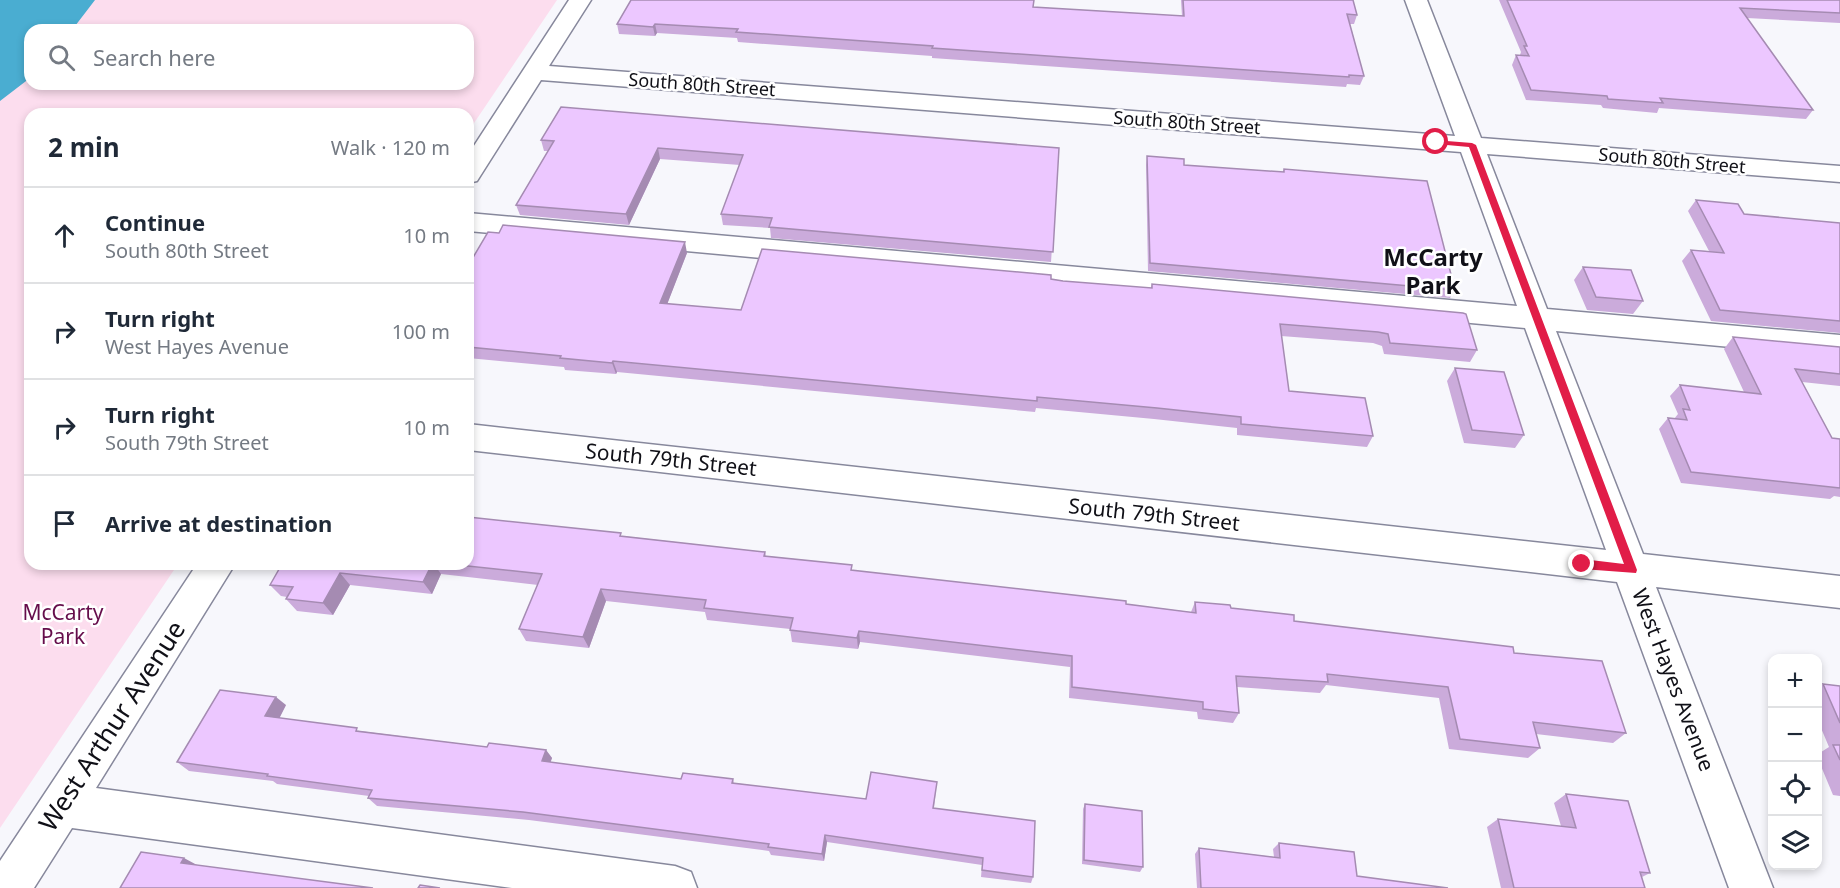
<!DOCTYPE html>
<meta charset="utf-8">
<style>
body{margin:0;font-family:"Noto Sans",sans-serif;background:#f2f2f3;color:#1f2937}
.controls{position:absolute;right:18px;bottom:18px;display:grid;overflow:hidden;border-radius:12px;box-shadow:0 3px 9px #0003}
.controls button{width:54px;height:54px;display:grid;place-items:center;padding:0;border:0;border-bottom:2px solid #e0e1e3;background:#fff;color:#1f2937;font:30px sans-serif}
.stop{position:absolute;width:18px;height:18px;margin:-14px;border:4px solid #e11d48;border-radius:50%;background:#fff}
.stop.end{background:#e11d48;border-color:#fff;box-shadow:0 2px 6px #0008}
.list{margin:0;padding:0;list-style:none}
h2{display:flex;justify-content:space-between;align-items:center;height:78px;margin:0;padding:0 24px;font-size:26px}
h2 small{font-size:20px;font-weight:400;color:#747a83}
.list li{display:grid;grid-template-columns:39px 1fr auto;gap:18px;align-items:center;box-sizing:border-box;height:96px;padding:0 24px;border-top:2px solid #e0e1e3}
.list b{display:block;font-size:22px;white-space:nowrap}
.list p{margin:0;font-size:20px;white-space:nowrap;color:#747a83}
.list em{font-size:20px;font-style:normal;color:#747a83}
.icon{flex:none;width:33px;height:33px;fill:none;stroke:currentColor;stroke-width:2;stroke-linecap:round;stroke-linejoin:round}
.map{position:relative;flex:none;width:1840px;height:888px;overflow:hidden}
.search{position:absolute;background:#fff;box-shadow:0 3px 9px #0003;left:24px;top:24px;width:450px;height:66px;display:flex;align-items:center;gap:15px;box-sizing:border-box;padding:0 21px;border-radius:18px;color:#747a83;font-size:22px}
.panel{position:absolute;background:#fff;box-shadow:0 3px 9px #0003;left:24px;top:108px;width:450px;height:462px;border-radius:18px}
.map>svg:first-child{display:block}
.green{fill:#fcddee;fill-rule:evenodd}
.water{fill:#4aadd1}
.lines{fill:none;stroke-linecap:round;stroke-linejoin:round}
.minor-casing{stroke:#87889c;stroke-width:3}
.minor{fill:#fff;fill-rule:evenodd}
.wall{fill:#cbabdb}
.shaded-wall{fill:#a58bb2}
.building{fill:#ecc7ff;stroke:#a58bb2;stroke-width:1.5}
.route{fill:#e11d48}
.labels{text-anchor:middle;stroke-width:5;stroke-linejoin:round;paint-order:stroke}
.far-street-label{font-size:18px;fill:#101017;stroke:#fff}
.street-label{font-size:21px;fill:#101017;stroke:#fff}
.park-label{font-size:21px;fill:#650d4b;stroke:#fff}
.quarter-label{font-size:24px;font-weight:bold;fill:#101017;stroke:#fff}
.near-street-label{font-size:26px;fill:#101017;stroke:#fff}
</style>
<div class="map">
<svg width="1840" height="888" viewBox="0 0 1840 888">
<rect width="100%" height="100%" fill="#f7f7fc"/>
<path class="green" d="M 0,0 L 557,0 L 468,132 L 468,114 L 30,114 L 30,564 L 178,564 L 0,828 ZM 30,30 L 468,30 L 468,84 L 30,84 Z"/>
<path class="water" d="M 0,0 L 95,0 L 72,30 L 30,30 L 30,78 L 0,101 Z"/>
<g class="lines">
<g class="minor-casing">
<path id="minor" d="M 569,0 L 591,0 L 549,66 L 1455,136 L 1405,0 L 1427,0 L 1481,138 L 1840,166 L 1840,182 L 1487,154 L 1547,309 L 1840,335 L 1840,357 L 1556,331 L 1643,554 L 1840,576 L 1840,608 L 1656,587 L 1773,888 L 1729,888 L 1617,582 L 468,450 L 468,424 L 1606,550 L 1525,328 L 468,231 L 468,213 L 1517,306 L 1461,152 L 541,80 L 477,181 L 468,183 L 468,155 Z
M 197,564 L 235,564 L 96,788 L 675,866 L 691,872 L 697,888 L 512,888 L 72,828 L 34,888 L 0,888 L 0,861 Z"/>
</g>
<use href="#minor" class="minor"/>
</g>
<path class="wall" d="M 1181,0 L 1353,0 L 1357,15 L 1354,24 L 1350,24 L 1364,76 L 1360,85 L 1347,84 L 1346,87 L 932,58 L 932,56 L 738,42 L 737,38 L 657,33 L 655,36 L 619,34 L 617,24 L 1033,7 L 1182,16 Z
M 1499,0 L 1840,0 L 1840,23 L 1747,18 L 1813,110 L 1806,119 L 1659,108 L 1657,113 L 1603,108 L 1601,105 L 1526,100 L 1512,65 L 1516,55 L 1520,55 L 1521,52 Z
M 541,140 L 1059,148 L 1051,262 L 771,238 L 770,228 L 723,225 L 721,214 L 740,165 L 660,159 L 629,225 L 520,215 L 516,205 L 548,151 L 544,151 Z
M 1147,156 L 1184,165 L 1283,172 L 1284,169 L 1455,290 L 1450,298 L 1148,271 L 1146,165 Z
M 1696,200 L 1744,214 L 1840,223 L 1840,333 L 1711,321 L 1682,261 L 1691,250 L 1709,251 L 1688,211 Z
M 687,253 L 667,304 L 741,310 L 1051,279 L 1063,281 L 1151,288 L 1152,284 L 1477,350 L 1470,362 L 1384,354 L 1382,346 L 1373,343 L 1281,336 L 1289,391 L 1373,436 L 1367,447 L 1237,435 L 1237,428 L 1154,419 L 1036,408 L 1035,412 L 617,372 L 616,374 L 565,370 L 564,367 L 468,358 L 468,266 Z
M 1583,267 L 1643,301 L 1633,314 L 1587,310 L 1574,280 Z
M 1733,337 L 1840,347 L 1840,386 L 1802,382 L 1832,438 L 1840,439 L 1840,497 L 1834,496 L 1830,499 L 1681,483 L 1659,429 L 1668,418 L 1674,419 L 1678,414 L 1670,396 L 1680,385 L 1744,392 L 1724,349 Z
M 1455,368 L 1524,435 L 1515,448 L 1464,443 L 1447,381 Z
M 622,536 L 765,552 L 766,556 L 852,565 L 852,571 L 1191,612 L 1195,602 L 1294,621 L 1514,653 L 1626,733 L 1613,743 L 1536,734 L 1540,748 L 1528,758 L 1449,749 L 1439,698 L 1326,685 L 1320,693 L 1237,687 L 1239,713 L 1233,723 L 1198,719 L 1197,712 L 1069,698 L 1070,667 L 860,642 L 858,649 L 792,642 L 790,629 L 707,620 L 705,612 L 606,601 L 589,648 L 526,641 L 519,629 L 538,585 L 441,574 L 432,594 L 350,585 L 333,615 L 297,611 L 286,599 L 287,597 L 281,596 L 270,585 L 282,564 L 468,564 Z
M 1823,684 L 1840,686 L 1840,796 L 1833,795 L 1818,759 L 1818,754 L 1829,747 L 1818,721 L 1818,688 Z
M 286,705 L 279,718 L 360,731 L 487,747 L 546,750 L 552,758 L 550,762 L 681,779 L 733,779 L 734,783 L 866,799 L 936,790 L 934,808 L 1033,877 L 1031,883 L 981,877 L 982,865 L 827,842 L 824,861 L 771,855 L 769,851 L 529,820 L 377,806 L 368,798 L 369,796 L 277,784 L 273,781 L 189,771 L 177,762 Z
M 1566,794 L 1650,873 L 1642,877 L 1645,888 L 1501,888 L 1487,827 L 1498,819 L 1561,826 L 1554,803 Z
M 1085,804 L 1143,867 L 1140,872 L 1082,864 L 1083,809 Z
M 1279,843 L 1357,876 L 1448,888 L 1197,888 L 1195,854 L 1199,848 L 1274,857 L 1273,849 Z"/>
<path class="shaded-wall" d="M 655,24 L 657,33 L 655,36 L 653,27 Z
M 658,148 L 660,159 L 629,225 L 626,214 Z
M 685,242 L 687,253 L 663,315 L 660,303 Z
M 613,361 L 617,372 L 616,374 L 612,363 Z
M 432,564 L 434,564 L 441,574 L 432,594 L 423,582 Z
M 340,573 L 350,585 L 333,615 L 323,603 Z
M 601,589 L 606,601 L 589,648 L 583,637 Z
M 859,631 L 860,642 L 858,649 L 857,638 Z
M 276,697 L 286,705 L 276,725 L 265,716 Z
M 546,750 L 552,758 L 548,770 L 542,761 Z
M 825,835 L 827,842 L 824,861 L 822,854 Z
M 184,858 L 197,865 L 181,863 Z"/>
<path class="building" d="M 631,0 L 1034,0 L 1033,7 L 1184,16 L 1183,0 L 1353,0 L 1357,15 L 1347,14 L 1364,76 L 1349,75 L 1349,77 L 932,48 L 933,46 L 736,32 L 738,29 L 655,24 L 653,27 L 617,24 Z
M 1507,0 L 1840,0 L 1840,13 L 1740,8 L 1813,110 L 1660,98 L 1663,103 L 1608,99 L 1607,96 L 1531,90 L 1516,55 L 1529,56 L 1524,46 L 1527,46 Z
M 561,107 L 1059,148 L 1053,252 L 769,227 L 772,218 L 721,214 L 743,155 L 658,148 L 626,214 L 516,205 L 554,141 L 541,140 Z
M 1147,156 L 1184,159 L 1184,165 L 1284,172 L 1284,169 L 1427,181 L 1455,290 L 1150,263 Z
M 1696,200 L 1738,204 L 1744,214 L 1840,223 L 1840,321 L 1720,310 L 1691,250 L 1724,253 Z
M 503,225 L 685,242 L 660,303 L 741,310 L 762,249 L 1051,275 L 1051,279 L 1063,281 L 1152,288 L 1152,284 L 1463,313 L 1466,314 L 1477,350 L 1390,343 L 1388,334 L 1378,332 L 1280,324 L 1289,391 L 1365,398 L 1373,436 L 1241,424 L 1241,417 L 1157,408 L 1037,397 L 1037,401 L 613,361 L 612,363 L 560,358 L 561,356 L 468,347 L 468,266 L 488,232 L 499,233 Z
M 1583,267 L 1631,270 L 1643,301 L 1596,297 Z
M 1733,337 L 1840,347 L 1840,374 L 1795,369 L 1832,438 L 1840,439 L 1840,488 L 1691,472 L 1668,418 L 1687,420 L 1683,409 L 1690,410 L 1680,385 L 1761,394 Z
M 1455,368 L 1504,372 L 1524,435 L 1472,430 Z
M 468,517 L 621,533 L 620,536 L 765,552 L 764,556 L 852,565 L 851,570 L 1126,601 L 1126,604 L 1196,613 L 1195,602 L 1230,605 L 1231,608 L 1294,615 L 1294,621 L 1513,647 L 1514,653 L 1602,661 L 1626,733 L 1533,722 L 1540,748 L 1460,739 L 1448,687 L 1327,674 L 1328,682 L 1236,676 L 1239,713 L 1203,709 L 1203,702 L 1072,687 L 1072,656 L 859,631 L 857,638 L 790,630 L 793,618 L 704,608 L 706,600 L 601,589 L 583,637 L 519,629 L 542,574 L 449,564 L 468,564 Z
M 282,564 L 432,564 L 423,582 L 340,573 L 323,603 L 286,599 L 293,587 L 270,585 Z
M 1823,684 L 1840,686 L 1840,723 Z
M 220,690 L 276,697 L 265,716 L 357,728 L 356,731 L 487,747 L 489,743 L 546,750 L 542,761 L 681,779 L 683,773 L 733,779 L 732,783 L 866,799 L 871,772 L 937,782 L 933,808 L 1035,821 L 1033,877 L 982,870 L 983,858 L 825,835 L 822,854 L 768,847 L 769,844 L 523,812 L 368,798 L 372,790 L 267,776 L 268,774 L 177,762 Z
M 1833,745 L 1840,745 L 1840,760 Z
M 1566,794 L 1628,801 L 1650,873 L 1640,872 L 1645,888 L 1514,888 L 1498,819 L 1576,828 Z
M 1085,804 L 1142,811 L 1143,867 L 1084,860 Z
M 1279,843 L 1354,852 L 1357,876 L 1448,888 L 1201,888 L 1199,848 L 1280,858 Z
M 141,852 L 184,858 L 181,863 L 373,888 L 120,888 Z
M 420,885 L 440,888 L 418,888 Z"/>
<path class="route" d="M 1434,140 L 1472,143 L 1476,145 L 1637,570 L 1636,573 L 1582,569 L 1577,564 L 1582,559 L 1624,564 L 1469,147 L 1436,144 Z"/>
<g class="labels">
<g class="far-street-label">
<text transform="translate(702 85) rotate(4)" y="6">South 80th Street</text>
<text transform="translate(1187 123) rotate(4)" y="6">South 80th Street</text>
<text transform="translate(1672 161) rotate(5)" y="6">South 80th Street</text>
</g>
<g class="street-label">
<text transform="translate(671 460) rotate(6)" y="7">South 79th Street</text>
<text transform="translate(1154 515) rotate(6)" y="7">South 79th Street</text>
<text transform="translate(1673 680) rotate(69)" y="7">West Hayes Avenue</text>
</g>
<g class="park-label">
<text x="63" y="620">McCarty<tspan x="63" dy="24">Park</tspan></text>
</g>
<g class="quarter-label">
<text x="1433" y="266">McCarty<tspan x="1433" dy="28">Park</tspan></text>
</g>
<g class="near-street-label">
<text transform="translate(112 726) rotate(-57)" y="9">West Arthur Avenue</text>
</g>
</g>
</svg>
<div class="controls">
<button>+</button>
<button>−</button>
<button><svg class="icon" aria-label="locate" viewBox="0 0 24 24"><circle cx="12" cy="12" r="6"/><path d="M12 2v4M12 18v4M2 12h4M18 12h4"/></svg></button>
<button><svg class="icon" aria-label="layers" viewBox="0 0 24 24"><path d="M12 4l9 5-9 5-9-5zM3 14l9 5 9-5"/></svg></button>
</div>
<div class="stop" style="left:1436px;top:142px"></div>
<div class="stop end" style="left:1582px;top:564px"></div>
<div class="search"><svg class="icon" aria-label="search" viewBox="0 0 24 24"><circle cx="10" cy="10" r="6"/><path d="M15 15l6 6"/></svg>Search here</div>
<section class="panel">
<h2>2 min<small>Walk · 120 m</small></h2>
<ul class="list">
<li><svg class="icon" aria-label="ahead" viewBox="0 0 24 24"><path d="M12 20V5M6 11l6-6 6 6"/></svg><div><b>Continue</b><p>South 80th Street</p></div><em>10 m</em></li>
<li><svg class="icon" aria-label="right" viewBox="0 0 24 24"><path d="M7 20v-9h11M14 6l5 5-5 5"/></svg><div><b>Turn right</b><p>West Hayes Avenue</p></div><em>100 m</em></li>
<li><svg class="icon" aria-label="right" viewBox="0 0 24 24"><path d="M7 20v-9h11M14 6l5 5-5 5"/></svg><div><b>Turn right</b><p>South 79th Street</p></div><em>10 m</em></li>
<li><svg class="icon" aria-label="arrive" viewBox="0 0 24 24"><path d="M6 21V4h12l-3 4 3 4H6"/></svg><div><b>Arrive at destination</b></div></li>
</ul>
</section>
</div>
